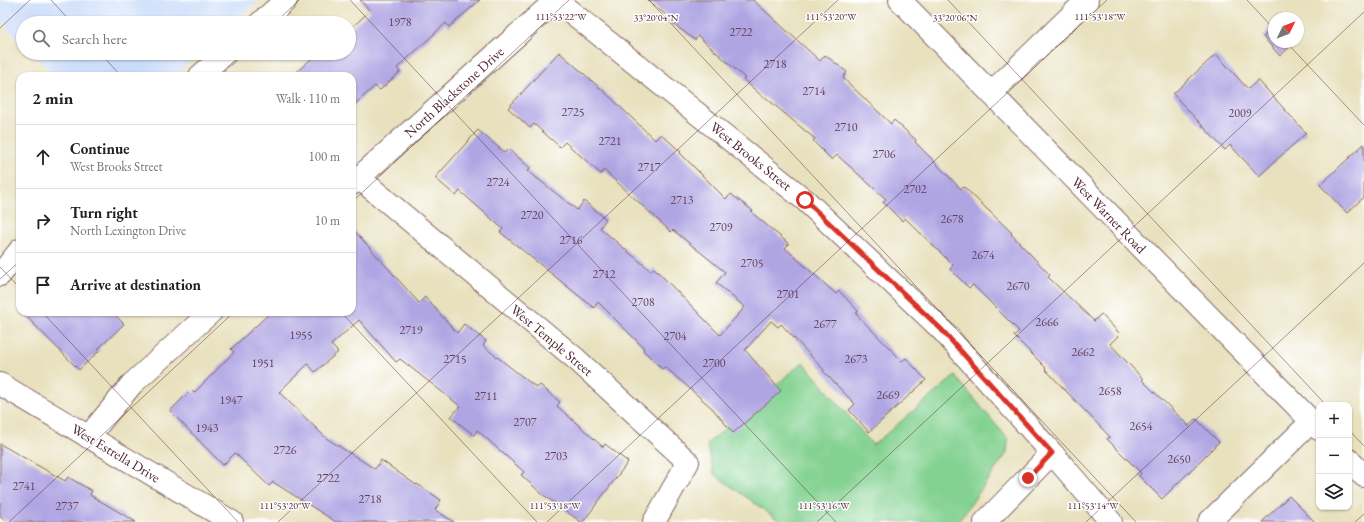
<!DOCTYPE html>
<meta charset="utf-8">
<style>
body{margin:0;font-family:"EB Garamond",serif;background:#f2f2f2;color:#222}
.controls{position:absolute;right:12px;bottom:12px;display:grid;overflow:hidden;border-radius:8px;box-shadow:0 1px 3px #0004}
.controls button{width:36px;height:36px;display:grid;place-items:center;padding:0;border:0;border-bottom:1px solid #e0e0e0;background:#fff;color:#222;font:20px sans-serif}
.compass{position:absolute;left:1268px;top:12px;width:36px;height:36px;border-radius:50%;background:#fff;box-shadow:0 1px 3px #0004;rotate:47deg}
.stop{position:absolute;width:12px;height:12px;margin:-9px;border:3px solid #d93025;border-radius:50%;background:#fff}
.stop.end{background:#d93025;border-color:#fff;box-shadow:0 1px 4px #0008}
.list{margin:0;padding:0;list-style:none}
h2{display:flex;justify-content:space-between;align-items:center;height:52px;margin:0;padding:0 16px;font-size:17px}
h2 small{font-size:13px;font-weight:400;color:#767676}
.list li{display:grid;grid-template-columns:26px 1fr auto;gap:12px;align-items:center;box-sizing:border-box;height:64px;padding:0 16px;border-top:1px solid #e0e0e0}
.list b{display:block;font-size:15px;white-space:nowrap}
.list p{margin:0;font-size:13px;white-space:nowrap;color:#767676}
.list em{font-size:13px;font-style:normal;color:#767676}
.icon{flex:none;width:22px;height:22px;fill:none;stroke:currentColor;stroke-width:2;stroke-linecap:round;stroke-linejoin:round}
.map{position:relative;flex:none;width:1364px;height:522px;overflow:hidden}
.search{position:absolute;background:#fff;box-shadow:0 1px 3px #0004;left:16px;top:16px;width:340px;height:44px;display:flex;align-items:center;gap:10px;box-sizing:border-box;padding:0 14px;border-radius:22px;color:#767676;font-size:15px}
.panel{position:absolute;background:#fff;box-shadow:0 1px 3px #0004;left:16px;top:72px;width:340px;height:244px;border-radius:12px}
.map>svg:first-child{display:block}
.built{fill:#c9dcf9}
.green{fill:#83d291;stroke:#66785e}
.building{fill:#afa5e3}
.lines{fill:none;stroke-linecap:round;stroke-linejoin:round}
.street-casing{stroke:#81635e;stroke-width:24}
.secondary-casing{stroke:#81635e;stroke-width:24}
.street{stroke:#fff;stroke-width:22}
.secondary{stroke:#fff;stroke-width:22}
.route{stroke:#d93025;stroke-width:5}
.ticks{fill:none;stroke:#4a1f2b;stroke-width:1;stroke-opacity:0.45}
.labels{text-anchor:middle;stroke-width:3;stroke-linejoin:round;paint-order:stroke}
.number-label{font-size:12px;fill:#634059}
.street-label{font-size:14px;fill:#4a1f2b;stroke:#fff}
.ticks-label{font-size:10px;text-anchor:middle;fill:#4a1f2b;stroke:#fff;stroke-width:3;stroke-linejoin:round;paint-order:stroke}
</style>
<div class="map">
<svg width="1364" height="522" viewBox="0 0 1364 522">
<rect width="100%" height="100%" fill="#fff"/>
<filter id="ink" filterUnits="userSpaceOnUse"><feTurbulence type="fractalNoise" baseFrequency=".025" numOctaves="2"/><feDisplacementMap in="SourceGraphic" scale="8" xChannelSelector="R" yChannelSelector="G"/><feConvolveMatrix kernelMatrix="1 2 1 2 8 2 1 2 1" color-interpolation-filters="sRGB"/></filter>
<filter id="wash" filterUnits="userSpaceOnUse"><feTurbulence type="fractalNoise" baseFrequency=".012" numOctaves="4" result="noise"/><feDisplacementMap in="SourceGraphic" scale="16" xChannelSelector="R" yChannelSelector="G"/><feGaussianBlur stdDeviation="0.9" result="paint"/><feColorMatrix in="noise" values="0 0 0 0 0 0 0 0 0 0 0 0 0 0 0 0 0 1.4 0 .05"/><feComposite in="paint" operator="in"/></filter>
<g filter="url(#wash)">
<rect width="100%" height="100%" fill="#e8e1be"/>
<path class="built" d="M 0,0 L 259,0 L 233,23 L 23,23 L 23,44 L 0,20 Z
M 32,53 L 199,53 L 174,76 L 55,76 Z"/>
<path class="green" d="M 803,362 L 873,445 L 955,376 L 1008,439 L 1007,453 L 958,522 L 781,522 L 714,474 L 707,444 Z"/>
<g id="blocks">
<path class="building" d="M 360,0 L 480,0 L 449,27 L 446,23 L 397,68 L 400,72 L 380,90 L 375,86 L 352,107 L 352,76 L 292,76 L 318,53 L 349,53 L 349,30 L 370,11 Z
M 648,0 L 753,0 L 820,61 L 825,55 L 847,72 L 843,78 L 891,124 L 894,120 L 916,140 L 915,142 L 961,189 L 964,187 L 1012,233 L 1011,234 L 1050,275 L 1048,277 L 1094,321 L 1101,314 L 1120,334 L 1110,344 L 1143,379 L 1142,380 L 1189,426 L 1196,419 L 1219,442 L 1162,499 L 1139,476 L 1141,473 L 1107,439 L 1110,437 L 1045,369 L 1046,368 L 1014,336 L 1019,331 L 973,285 L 969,288 L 950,269 L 953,265 L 905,218 L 902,221 L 883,202 L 886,199 L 837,155 L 832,160 L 813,141 L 815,139 L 765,97 L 764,98 L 743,79 L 745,78 L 698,36 L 695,40 L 672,23 L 673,21 Z
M 1274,26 L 1274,42 L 1295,42 L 1280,56 L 1263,37 Z
M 559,52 L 608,95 L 655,140 L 661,134 L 681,152 L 680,153 L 726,199 L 731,194 L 753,211 L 751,212 L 789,244 L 785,248 L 836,294 L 839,291 L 858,311 L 856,314 L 902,361 L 906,358 L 926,380 L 869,432 L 849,410 L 855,404 L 823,371 L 824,370 L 781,324 L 778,327 L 771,321 L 745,350 L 781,391 L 733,433 L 712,408 L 665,367 L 662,369 L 643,350 L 644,348 L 598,302 L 594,308 L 500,232 L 503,229 L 460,191 L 456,196 L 435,178 L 478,130 L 505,153 L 509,149 L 530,168 L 528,171 L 577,210 L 584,201 L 606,219 L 600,228 L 651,271 L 654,268 L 720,335 L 745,307 L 716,283 L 725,272 L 673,230 L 671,232 L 604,170 L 601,174 L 565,142 L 560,147 L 534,124 L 530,128 L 508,108 Z
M 1216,54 L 1248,89 L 1258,80 L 1306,133 L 1259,176 L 1230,145 L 1225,150 L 1173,94 Z
M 1364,144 L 1364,197 L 1347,213 L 1320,185 Z
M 352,228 L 419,303 L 425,297 L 457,333 L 464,324 L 486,341 L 483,346 L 537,388 L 540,385 L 560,402 L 557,406 L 603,447 L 605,444 L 628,462 L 583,522 L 581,522 L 542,494 L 521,475 L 524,472 L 477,430 L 474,435 L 451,417 L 460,406 L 400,359 L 396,362 L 359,320 L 331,345 L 338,352 L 315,372 L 308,364 L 279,392 L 326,438 L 375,469 L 381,460 L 416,485 L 417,484 L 441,500 L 435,510 L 454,522 L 336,522 L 273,482 L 269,486 L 235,453 L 223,465 L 170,411 L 191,390 L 194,393 L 234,352 L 231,349 L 271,312 L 352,312 Z
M 22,312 L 112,312 L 124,324 L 98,349 L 100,350 L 79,370 Z
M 0,444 L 65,481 L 68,477 L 92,491 L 90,495 L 136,522 L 9,522 L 0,517 Z
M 1289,496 L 1315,522 L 1262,522 Z"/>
</g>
</g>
<g filter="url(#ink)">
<use href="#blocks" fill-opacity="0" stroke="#81635e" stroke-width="1"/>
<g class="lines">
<g class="street-casing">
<path id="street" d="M 260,23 L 286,0
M 200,76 L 226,53
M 991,93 L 1087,0
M 359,178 L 576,359 L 688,462 L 654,522
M 352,184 L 556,0 L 805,200 L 941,329 L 1052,453 L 1111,522
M 0,275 L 20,250
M 0,384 L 232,522
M 88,437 L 132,384 L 211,312
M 985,522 L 1052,453
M 1209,522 L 1312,421"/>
</g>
<g class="secondary-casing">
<path id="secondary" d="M 900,0 L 1319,429
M 1349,460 L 1364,476"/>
</g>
<use href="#street" class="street"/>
<use href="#secondary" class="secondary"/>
</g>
</g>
<g class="lines" filter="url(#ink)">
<path class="route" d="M 805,200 L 941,329 L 1052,453 L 1028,478"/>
</g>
<path class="ticks" d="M 51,0 L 72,23M 350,0 L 836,522M 649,0 L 1136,522M 948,0 L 1326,405M 1247,0 L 1274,29M 275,23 L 299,0M 0,28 L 30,0M 1286,42 L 1364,125M 100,53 L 121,76M 218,76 L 243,53M 352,202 L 569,0M 0,267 L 20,288M 0,279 L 20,261M 42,312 L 238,522M 341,312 L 537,522M 1349,430 L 1364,446M 9,522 L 234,312M 278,522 L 838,0M 547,522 L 1107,0M 817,522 L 1364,12M 1086,522 L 1364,263M 1355,522 L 1364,514"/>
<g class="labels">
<g class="number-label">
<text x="400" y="26">1978</text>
<text x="741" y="36">2722</text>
<text x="775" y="68">2718</text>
<text x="814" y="95">2714</text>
<text x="573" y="116">2725</text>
<text x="1240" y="117">2009</text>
<text x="846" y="131">2710</text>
<text x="610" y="145">2721</text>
<text x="884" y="158">2706</text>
<text x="649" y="171">2717</text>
<text x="498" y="186">2724</text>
<text x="915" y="193">2702</text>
<text x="682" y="204">2713</text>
<text x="532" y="219">2720</text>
<text x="952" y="223">2678</text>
<text x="721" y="231">2709</text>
<text x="571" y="244">2716</text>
<text x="983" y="259">2674</text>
<text x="752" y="267">2705</text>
<text x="604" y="278">2712</text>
<text x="1018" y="290">2670</text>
<text x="788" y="298">2701</text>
<text x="643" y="306">2708</text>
<text x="1047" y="326">2666</text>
<text x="825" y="328">2677</text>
<text x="411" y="334">2719</text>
<text x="301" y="339">1955</text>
<text x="675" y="340">2704</text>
<text x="1083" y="356">2662</text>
<text x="455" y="363">2715</text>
<text x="856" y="363">2673</text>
<text x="263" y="367">1951</text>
<text x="714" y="367">2700</text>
<text x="1110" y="395">2658</text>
<text x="888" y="399">2669</text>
<text x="486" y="400">2711</text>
<text x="231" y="404">1947</text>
<text x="525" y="426">2707</text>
<text x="1141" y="430">2654</text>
<text x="207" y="432">1943</text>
<text x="285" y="454">2726</text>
<text x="556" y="460">2703</text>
<text x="1179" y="463">2650</text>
<text x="328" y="482">2722</text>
<text x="24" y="490">2741</text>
<text x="370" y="503">2718</text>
<text x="67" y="510">2737</text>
</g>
<g class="street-label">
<text transform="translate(454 92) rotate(-42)" y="5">North Blackstone Drive</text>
<text transform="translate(751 156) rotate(39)" y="5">West Brooks Street</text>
<text transform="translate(1109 215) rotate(46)" y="5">West Warner Road</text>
<text transform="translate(552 340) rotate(40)" y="5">West Temple Street</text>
<text transform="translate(116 453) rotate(31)" y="5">West Estrella Drive</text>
</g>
</g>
<g class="ticks-label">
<text x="561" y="20">111°53'22"W</text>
<text x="831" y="20">111°53'20"W</text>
<text x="1100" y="20">111°53'18"W</text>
<text x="656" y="21">33°20'04"N</text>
<text x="955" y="21">33°20'06"N</text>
<text x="285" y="509">111°53'20"W</text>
<text x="555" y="509">111°53'18"W</text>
<text x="824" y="509">111°53'16"W</text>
<text x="1093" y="509">111°53'14"W</text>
</g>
</svg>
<div class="controls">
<button>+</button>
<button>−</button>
<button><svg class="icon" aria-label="layers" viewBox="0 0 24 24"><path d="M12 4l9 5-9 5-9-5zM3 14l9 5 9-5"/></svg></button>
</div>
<svg class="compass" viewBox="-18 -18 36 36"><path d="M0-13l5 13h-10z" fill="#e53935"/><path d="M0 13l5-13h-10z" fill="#767676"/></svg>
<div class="stop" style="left:805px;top:200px"></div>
<div class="stop end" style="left:1028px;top:478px"></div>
<div class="search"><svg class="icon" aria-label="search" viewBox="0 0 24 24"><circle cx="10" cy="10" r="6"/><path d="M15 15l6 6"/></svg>Search here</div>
<section class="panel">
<h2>2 min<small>Walk · 110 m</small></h2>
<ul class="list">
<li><svg class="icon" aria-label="ahead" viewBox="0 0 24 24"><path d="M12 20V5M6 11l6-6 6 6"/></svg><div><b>Continue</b><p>West Brooks Street</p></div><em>100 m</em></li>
<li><svg class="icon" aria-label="right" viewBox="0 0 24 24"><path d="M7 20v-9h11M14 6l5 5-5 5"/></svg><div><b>Turn right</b><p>North Lexington Drive</p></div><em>10 m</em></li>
<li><svg class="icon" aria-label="arrive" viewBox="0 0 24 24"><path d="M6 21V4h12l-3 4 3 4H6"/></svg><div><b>Arrive at destination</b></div></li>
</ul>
</section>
</div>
